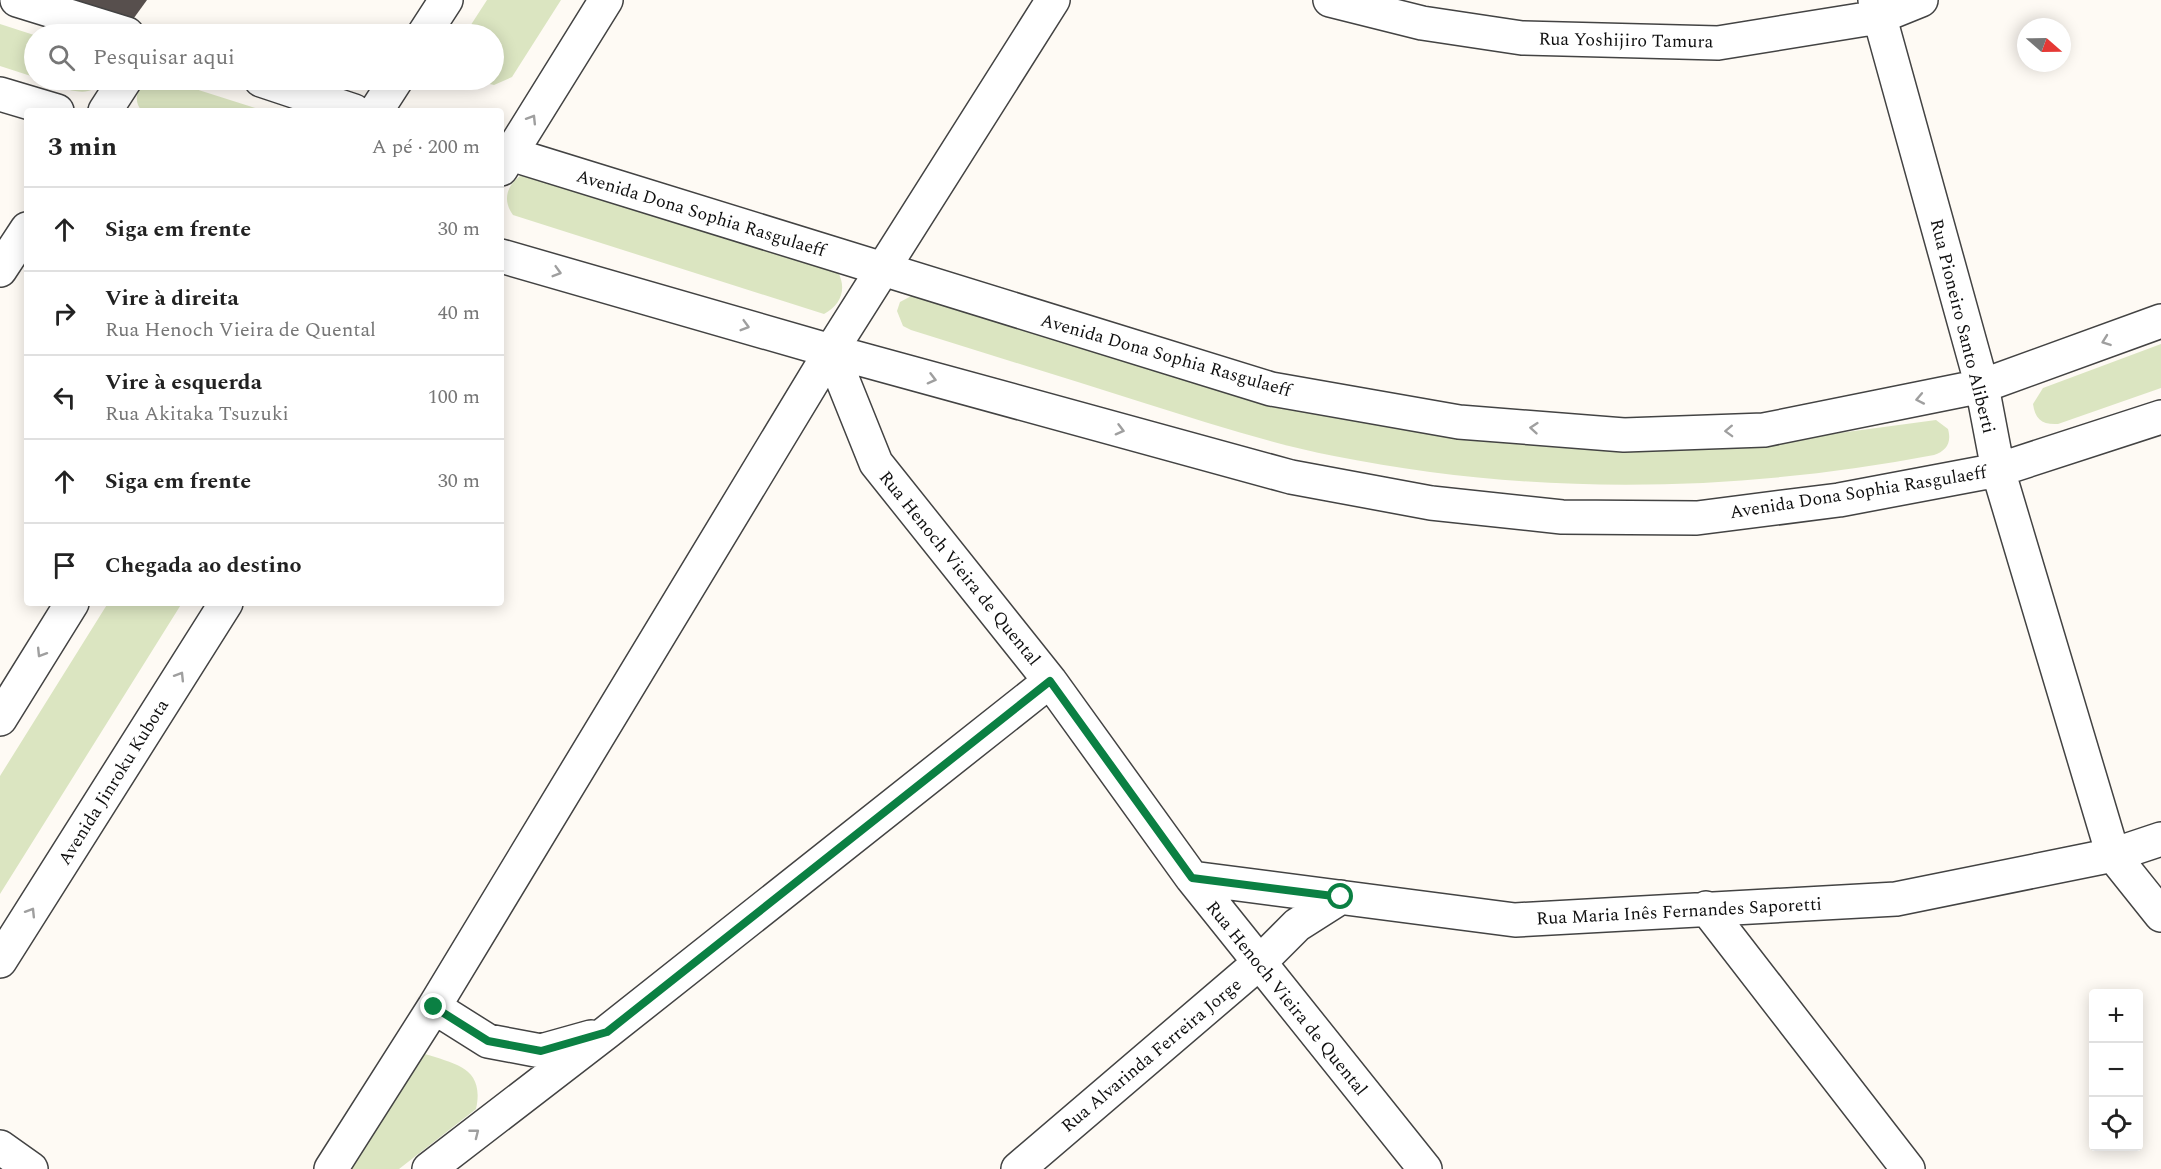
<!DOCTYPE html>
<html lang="pt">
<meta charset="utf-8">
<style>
body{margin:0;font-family:Spectral,serif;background:#f2f2f2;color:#222}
.controls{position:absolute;right:18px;bottom:18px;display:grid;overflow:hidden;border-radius:6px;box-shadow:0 3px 15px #0003}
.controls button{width:54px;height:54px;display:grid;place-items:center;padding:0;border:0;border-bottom:2px solid #e0e0e0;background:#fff;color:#222;font:30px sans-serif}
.compass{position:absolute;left:2017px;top:18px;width:54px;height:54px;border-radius:50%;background:#fff;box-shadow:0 3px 15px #0003;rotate:110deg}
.stop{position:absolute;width:18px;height:18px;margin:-14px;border:4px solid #0b8043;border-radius:50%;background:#fff}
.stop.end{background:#0b8043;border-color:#fff;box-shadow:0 2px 6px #0008}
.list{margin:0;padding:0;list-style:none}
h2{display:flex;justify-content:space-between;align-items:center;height:78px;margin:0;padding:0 24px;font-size:26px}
h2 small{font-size:20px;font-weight:400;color:#767676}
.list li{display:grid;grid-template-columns:39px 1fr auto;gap:18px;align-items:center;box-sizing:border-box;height:84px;padding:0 24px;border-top:2px solid #e0e0e0}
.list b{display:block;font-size:22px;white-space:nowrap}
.list p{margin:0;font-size:20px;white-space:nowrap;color:#767676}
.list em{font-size:20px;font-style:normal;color:#767676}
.icon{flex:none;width:33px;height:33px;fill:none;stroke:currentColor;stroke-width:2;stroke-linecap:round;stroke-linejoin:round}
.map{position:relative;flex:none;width:2161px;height:1169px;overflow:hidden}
.search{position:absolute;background:#fff;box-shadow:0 3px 15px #0003;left:24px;top:24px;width:480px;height:66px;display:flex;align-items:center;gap:15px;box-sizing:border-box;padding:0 21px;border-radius:33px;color:#767676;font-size:22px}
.panel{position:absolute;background:#fff;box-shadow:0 3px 15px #0003;left:24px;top:108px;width:480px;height:498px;border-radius:6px}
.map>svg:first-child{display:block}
.green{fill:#dbe5c1}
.building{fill:#574f4d}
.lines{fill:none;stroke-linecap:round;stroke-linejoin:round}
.minor-casing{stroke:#434343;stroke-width:36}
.minor{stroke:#fff;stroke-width:33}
.oneway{stroke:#9f9f9f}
.route{stroke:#0b8043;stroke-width:8}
.labels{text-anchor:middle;stroke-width:6;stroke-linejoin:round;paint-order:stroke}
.street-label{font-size:18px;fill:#101010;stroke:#fff}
</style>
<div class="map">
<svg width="2161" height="1169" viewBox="0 0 2161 1169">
<rect width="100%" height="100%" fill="#fefaf4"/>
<path class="green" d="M 487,0 L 561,0 L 512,77 L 494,85 L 473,80 L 494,80 L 494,34 L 465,34 Z
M 0,24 L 34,35 L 34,77 L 0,66 Z
M 41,80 L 102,80 C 90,103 60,86 41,80 Z
M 147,80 L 167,80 L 265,111 L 142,111 C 132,100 138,88 147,80 Z
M 525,173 L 838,272 C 847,289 841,305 824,314 L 513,215 C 501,199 508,182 525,173 Z
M 915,294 L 1267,402 L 1341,419 L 1490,440 L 1787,440 L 1936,420 L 1948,429 C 1952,443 1946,451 1934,455 C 1733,493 1534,496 1334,456 C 1268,443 1205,422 1141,402 C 1065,378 988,354 911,330 L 903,326 L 897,311 L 900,302 Z
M 2161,344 L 2161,388 L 2058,424 C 2042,425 2035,419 2033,404 L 2043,388 Z
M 108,603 L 182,603 L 0,894 L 0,776 Z
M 425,1054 C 456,1064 485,1068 476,1109 L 399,1169 L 349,1169 L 416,1059 Z"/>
<path class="building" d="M 19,0 L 147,0 L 123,33 Z"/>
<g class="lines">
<g class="minor-casing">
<path id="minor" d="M 17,0 L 127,34
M 1330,0 L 1422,23 L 1522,38 L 1718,43 L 1879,17 L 1921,0
M 1875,0 L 1982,386 L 1998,470 L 2113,855 L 2161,915
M 424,34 L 446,0
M 261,80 L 354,111
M 0,94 L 57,111
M 105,111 L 125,80
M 376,111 L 396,80
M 501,151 L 1271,389 L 1459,422 L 1624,435 L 1764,430 L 1982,386 L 2161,321
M 501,169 L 606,0
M 501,256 L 831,351 L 1291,477 L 1431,503 L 1562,517 L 1697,518 L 1839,500 L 1998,470 L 2161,417
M 0,270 L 27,229
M 831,351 L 876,463 L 1050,681 L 1192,878 L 1425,1169
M 0,719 L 72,603
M 1192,878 L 1515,920 L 1896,899 L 2113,855 L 2161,839
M 1706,908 L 1908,1169
M 0,961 L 226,603
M 434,1007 L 488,1041 L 541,1051 L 591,1037
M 0,1147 L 31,1169
M 331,1169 L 434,1007 L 831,351 L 1053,0
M 429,1169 L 607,1032 L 1050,681
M 1018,1169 L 1259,963 L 1297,925 L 1341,897"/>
</g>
<use href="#minor" class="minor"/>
</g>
<defs><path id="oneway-chevron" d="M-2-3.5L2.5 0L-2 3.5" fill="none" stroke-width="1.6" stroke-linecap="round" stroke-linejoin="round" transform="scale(1.5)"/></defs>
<g class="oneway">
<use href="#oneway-chevron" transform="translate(532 119) rotate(-58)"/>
<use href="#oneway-chevron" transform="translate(557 272) rotate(16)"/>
<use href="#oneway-chevron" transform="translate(745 326) rotate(16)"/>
<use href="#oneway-chevron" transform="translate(2106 341) rotate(160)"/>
<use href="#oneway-chevron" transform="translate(932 379) rotate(15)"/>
<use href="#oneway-chevron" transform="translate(1920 399) rotate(169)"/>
<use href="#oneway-chevron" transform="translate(1534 428) rotate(-175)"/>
<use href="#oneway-chevron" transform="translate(1120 430) rotate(15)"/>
<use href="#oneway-chevron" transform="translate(1729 431) rotate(178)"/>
<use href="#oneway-chevron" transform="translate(41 653) rotate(122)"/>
<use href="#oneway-chevron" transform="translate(180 676) rotate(-58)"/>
<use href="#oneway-chevron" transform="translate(31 912) rotate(-58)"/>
<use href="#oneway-chevron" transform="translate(475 1133) rotate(-38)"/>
</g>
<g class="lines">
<path class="route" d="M 434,1007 L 488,1041 L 541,1051 L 607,1032 L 1050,681 L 1192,878 L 1341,897"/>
</g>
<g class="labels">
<g class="street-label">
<text transform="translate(1626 40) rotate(1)" y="6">Rua Yoshijiro Tamura</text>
<text transform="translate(701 213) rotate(17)" y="6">Avenida Dona Sophia Rasgulaeff</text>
<text transform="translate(1963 326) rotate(76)" y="6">Rua Pioneiro Santo Aliberti</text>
<text transform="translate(1166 355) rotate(16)" y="6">Avenida Dona Sophia Rasgulaeff</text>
<text transform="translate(1858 492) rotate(-9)" y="6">Avenida Dona Sophia Rasgulaeff</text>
<text transform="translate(960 568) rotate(51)" y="6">Rua Henoch Vieira de Quental</text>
<text transform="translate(113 782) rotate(-58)" y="6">Avenida Jinroku Kubota</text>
<text transform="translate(1679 911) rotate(-3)" y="6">Rua Maria Inês Fernandes Saporetti</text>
<text transform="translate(1287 998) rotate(51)" y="6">Rua Henoch Vieira de Quental</text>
<text transform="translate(1151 1055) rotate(-40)" y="6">Rua Alvarinda Ferreira Jorge</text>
</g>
</g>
</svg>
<div class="controls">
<button>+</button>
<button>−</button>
<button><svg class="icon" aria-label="locate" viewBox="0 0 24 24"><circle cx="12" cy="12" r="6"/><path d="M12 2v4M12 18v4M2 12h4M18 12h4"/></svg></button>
</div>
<svg class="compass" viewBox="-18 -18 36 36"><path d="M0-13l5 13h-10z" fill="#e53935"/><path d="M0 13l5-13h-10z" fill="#767676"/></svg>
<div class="stop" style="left:1341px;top:897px"></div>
<div class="stop end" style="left:434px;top:1007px"></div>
<div class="search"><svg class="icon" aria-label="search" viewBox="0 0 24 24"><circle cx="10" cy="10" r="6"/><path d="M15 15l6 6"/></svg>Pesquisar aqui</div>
<section class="panel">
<h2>3 min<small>A pé · 200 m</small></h2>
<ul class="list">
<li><svg class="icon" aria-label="ahead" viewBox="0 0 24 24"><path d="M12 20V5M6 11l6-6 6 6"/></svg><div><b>Siga em frente</b></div><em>30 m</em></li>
<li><svg class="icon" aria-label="right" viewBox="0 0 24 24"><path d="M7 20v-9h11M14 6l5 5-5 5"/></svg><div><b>Vire à direita</b><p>Rua Henoch Vieira de Quental</p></div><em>40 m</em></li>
<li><svg class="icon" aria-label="left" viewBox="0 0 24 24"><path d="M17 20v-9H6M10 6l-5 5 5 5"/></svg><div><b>Vire à esquerda</b><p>Rua Akitaka Tsuzuki</p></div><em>100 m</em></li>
<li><svg class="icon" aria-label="ahead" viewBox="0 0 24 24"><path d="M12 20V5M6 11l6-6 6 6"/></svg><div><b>Siga em frente</b></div><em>30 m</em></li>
<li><svg class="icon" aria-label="arrive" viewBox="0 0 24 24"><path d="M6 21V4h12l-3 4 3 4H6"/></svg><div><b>Chegada ao destino</b></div></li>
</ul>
</section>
</div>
